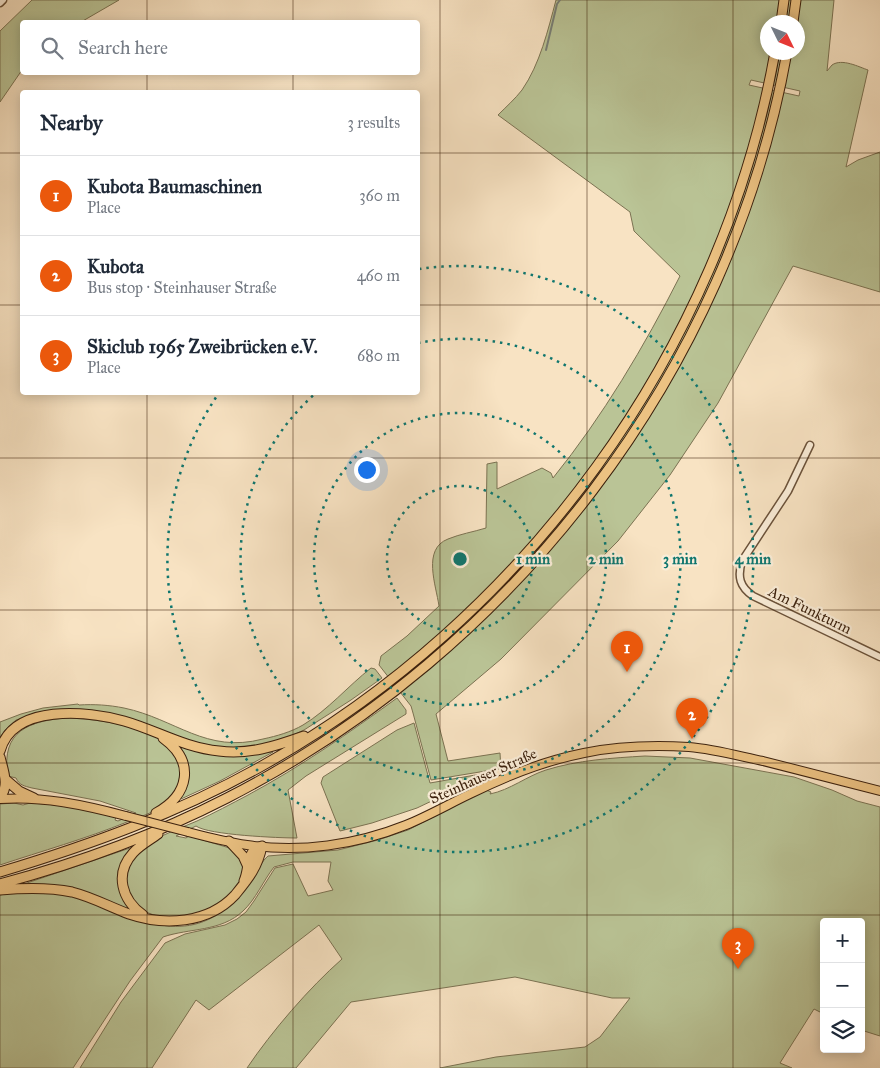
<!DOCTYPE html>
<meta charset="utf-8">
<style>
body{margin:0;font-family:"IM FELL Great Primer",serif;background:#f2f2f3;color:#1f2937}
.controls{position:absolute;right:15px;bottom:15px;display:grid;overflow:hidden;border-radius:5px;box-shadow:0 2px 12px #0003}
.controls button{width:45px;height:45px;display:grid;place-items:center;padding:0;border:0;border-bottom:1px solid #e0e1e3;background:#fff;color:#1f2937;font:25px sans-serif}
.compass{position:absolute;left:760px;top:15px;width:45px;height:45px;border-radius:50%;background:#fff;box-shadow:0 2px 12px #0003;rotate:133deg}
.you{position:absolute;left:366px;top:469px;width:18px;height:18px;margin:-12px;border:4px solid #fff;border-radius:50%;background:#1a73e8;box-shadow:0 0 0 8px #1a73e833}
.badge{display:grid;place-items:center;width:32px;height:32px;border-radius:50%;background:#ea580c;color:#fff;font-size:16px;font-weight:700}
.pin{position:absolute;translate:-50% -41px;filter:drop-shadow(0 1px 2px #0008)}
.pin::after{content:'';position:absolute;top:26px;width:18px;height:15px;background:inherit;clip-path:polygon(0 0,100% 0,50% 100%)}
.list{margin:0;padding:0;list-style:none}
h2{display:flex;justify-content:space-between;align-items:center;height:65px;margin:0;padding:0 20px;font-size:21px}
h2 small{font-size:16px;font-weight:400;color:#747a83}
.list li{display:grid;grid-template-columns:32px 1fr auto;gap:15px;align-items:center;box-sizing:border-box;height:80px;padding:0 20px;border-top:1px solid #e0e1e3}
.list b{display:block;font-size:19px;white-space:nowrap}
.list p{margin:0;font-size:16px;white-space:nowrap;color:#747a83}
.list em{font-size:16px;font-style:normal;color:#747a83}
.icon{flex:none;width:28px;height:28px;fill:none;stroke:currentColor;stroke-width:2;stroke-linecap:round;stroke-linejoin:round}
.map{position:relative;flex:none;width:880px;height:1068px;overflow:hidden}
.search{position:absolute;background:#fff;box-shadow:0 2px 12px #0003;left:20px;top:20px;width:400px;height:55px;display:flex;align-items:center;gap:12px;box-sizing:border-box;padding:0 18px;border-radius:5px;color:#747a83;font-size:19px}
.panel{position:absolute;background:#fff;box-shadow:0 2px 12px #0003;left:20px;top:90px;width:400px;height:305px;border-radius:5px}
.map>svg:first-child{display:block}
.green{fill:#bac496;stroke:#7b7252;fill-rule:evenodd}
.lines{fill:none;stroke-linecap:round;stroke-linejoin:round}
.stream{stroke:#787f76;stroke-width:2}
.minor-casing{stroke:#6b523a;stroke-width:9}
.major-casing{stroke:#3c210d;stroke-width:10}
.highway-casing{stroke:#3c210d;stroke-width:11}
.minor{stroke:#faedd8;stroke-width:6}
.major{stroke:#ecc282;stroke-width:8}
.highway{stroke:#ecc282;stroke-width:9}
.major-bridge-casing{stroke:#3c210d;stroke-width:10;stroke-linecap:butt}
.major-bridge{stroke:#ecc282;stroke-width:8}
.grid{fill:none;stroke:#3c210d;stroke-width:1;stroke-opacity:0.55}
.ring{fill:none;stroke:#0f766e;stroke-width:2.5;stroke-dasharray:2.5 5}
.labels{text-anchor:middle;stroke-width:4.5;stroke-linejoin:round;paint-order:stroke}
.street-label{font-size:15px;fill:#3c210d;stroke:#faedd8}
.centre{fill:#0f766e;stroke:#faedd8;stroke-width:2.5}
.ring-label{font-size:15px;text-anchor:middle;font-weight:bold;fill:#0f766e;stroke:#faedd8;stroke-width:4.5;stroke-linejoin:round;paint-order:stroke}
</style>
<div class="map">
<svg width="880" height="1068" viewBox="0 0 880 1068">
<rect width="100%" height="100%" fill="#f8e3c3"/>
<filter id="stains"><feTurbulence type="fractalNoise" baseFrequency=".004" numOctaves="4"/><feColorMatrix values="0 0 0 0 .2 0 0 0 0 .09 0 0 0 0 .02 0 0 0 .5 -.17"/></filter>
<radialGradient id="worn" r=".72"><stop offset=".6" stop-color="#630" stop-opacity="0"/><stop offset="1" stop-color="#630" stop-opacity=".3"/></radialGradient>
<path class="green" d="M 32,0 L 119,0 L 81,22 L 22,22 L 22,70 L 0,102 L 0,31 Z
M 556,0 L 834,0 L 827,71 C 829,69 830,67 832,65 C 842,58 859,67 868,70 L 846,167 L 858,160 L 880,152 L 880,292 L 793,266 L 718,403 L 670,475 L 618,541 L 501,659 L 436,714 L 448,761 L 500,753 L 501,770 L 498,769 L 431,780 L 413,713 L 411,706 L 379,665 L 381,656 L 407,636 L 439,606 C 436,585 422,549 448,539 C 460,534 473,532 486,528 L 487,464 L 497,462 L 497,489 L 542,468 L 551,473 L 553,478 C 603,416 644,347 680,276 L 634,231 L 630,212 L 498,115 C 506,107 515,99 522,90 C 540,64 548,30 556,0 ZM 768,22 L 798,22 L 798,52 L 768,52 ZM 751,80 L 800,91 L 799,96 L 749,85 Z
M 371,668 L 375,669 L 382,678 L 351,700 L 304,730 L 280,741 L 238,749 L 199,746 L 138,722 L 44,712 L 16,720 L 6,729 L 0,737 L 0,722 L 21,714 L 43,708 L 78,704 L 79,705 C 94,704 109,705 124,708 C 176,719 206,754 263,739 C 277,736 291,732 303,725 C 328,710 348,686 371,668 Z
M 397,698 L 406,710 L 406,714 L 306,776 L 288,790 L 297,838 C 279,838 208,835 196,826 L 176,836 L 186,838 L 189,836 L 233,849 L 243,864 C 248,906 159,939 133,900 C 129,894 126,890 126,883 C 125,873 127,863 134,855 C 151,838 176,830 197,821 C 214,813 231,804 248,795 C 300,767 349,733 397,698 Z
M 66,718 C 100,719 184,728 181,775 C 180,778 181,784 180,787 C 178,791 162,806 158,809 C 149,814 137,818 127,822 C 85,839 42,851 0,865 L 0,804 L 14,803 L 23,805 L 30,803 L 45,804 L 74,807 L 116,817 L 115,820 L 118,821 L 136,813 L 100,801 L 32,788 C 24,786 19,785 16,778 L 8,776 C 0,730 31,721 66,718 Z
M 414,723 L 430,783 L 481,774 L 480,778 L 417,808 L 372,823 L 340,831 L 321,783 L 323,777 L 397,730 Z
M 178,744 L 195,750 L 273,752 L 220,781 L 181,799 L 180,798 L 184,789 L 176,746 Z
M 645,756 L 690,758 L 794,777 L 832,790 L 857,801 L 880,807 L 880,1036 L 861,1030 L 861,922 L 824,922 L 824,1014 L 814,1009 L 780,1063 L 792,1068 L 440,1068 L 496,1057 L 585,1047 L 600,1037 L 630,998 L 612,998 L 515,977 L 351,1002 L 296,1068 L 247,1068 C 272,1031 309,988 342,959 L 319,925 L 209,1010 L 196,1000 L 152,1068 L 80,1068 L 121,1002 L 165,943 L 185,934 L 225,925 L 237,919 L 246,912 L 254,901 L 275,868 L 293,864 L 308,896 L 333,890 L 328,881 L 331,862 L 293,862 L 274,867 C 263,881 256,899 243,911 C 221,932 189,928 163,937 L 130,981 L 73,1068 L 0,1068 L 0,895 C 24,889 52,890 76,897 C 129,910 175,950 228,907 C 239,898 247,887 255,875 C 259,868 262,861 268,856 L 338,850 L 378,840 L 408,830 L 486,790 L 491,792 L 490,794 C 510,790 527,776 546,770 C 578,760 612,758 645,756 Z
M 133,847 L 121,868 L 133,913 L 104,901 L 24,884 Z"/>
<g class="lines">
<path class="stream" d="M 546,50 L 557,4 L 560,0"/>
<g class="minor-casing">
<path id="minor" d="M 0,3 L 3,0
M 810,445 L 788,491 L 742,561 C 737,577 740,587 753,596 L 880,657"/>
</g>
<g class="major-casing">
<path id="major" d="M 0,799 C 43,796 84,805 126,816
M 188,832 C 207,837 227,842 247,845 C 300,853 356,845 406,825 C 428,816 449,804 470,794 C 506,776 544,761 584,753 C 618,746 654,745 689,747 C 714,749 739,756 763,761 C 802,771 841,781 880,791"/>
</g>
<g class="highway-casing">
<path id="highway" d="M 781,22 L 784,0
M 793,22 L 796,0
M 0,751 C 13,703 88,711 124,721 C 156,730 185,748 219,751 C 249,755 276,746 304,736
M 0,757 C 3,770 10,786 0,797
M 5,779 L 19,791 L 34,798
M 156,813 C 189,795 196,762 163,738
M 229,841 L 243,856 L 248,867
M 0,872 C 90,845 178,813 260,767 C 524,620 722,351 775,52
M 244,881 C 250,868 245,851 262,846
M 0,884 C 78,863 155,835 227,798 C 514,651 730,372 787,52
M 0,890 C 24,888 48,887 72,892 C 92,897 110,907 129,914 C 164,926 208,924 235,895 C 248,879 258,867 262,846
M 143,915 C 122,900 114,874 133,853 C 140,845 150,840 158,834"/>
</g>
<use href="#minor" class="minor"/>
<use href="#major" class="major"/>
<use href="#highway" class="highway"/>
<g class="major-bridge-casing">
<path id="major-bridge" d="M 126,816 L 188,832"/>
</g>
<use href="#major-bridge" class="major-bridge"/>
</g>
<path class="grid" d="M 147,0 L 147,22M 293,0 L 293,22M 440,0 L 440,1068M 587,0 L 587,1068M 733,0 L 733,1068M 147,72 L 147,92M 293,72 L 293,92M 0,153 L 22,153M 418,153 L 880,153M 0,305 L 22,305M 418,305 L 880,305M 147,392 L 147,1068M 293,392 L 293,1068M 0,458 L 880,458M 0,610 L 880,610M 0,763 L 880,763M 0,915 L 880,915"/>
<g class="ring">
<circle cx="460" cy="559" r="73"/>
<circle cx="460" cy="559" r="146"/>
<path d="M418 343A220 220 0 1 1 316 393"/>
<path d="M419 269A293 293 0 1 1 219 393"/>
</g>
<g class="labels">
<g class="street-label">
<text transform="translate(810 610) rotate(26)" y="5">Am Funkturm</text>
<text transform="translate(483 776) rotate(-24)" y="5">Steinhauser Straße</text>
</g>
</g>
<circle cx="460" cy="559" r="8" class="centre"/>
<g class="ring-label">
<text x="533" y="564">1 min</text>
<text x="606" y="564">2 min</text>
<text x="680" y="564">3 min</text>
<text x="753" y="564">4 min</text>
</g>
<rect width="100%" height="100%" filter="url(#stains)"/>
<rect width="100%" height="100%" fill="url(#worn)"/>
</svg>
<div class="controls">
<button>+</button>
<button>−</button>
<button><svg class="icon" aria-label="layers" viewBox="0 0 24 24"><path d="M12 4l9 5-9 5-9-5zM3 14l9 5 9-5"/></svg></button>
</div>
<svg class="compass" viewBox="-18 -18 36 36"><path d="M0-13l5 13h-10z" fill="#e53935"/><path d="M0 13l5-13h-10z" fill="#747a83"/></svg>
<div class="you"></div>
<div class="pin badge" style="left:627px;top:672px">1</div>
<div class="pin badge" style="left:692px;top:739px">2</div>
<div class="pin badge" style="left:738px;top:969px">3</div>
<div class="search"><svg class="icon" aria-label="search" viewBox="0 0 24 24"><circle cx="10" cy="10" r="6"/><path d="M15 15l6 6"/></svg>Search here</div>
<section class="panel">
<h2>Nearby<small>3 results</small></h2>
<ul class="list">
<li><span class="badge">1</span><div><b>Kubota Baumaschinen</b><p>Place</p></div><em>360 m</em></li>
<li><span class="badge">2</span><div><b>Kubota</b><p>Bus stop · Steinhauser Straße</p></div><em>460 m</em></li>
<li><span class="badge">3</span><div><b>Skiclub 1965 Zweibrücken e.V.</b><p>Place</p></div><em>680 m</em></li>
</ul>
</section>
</div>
